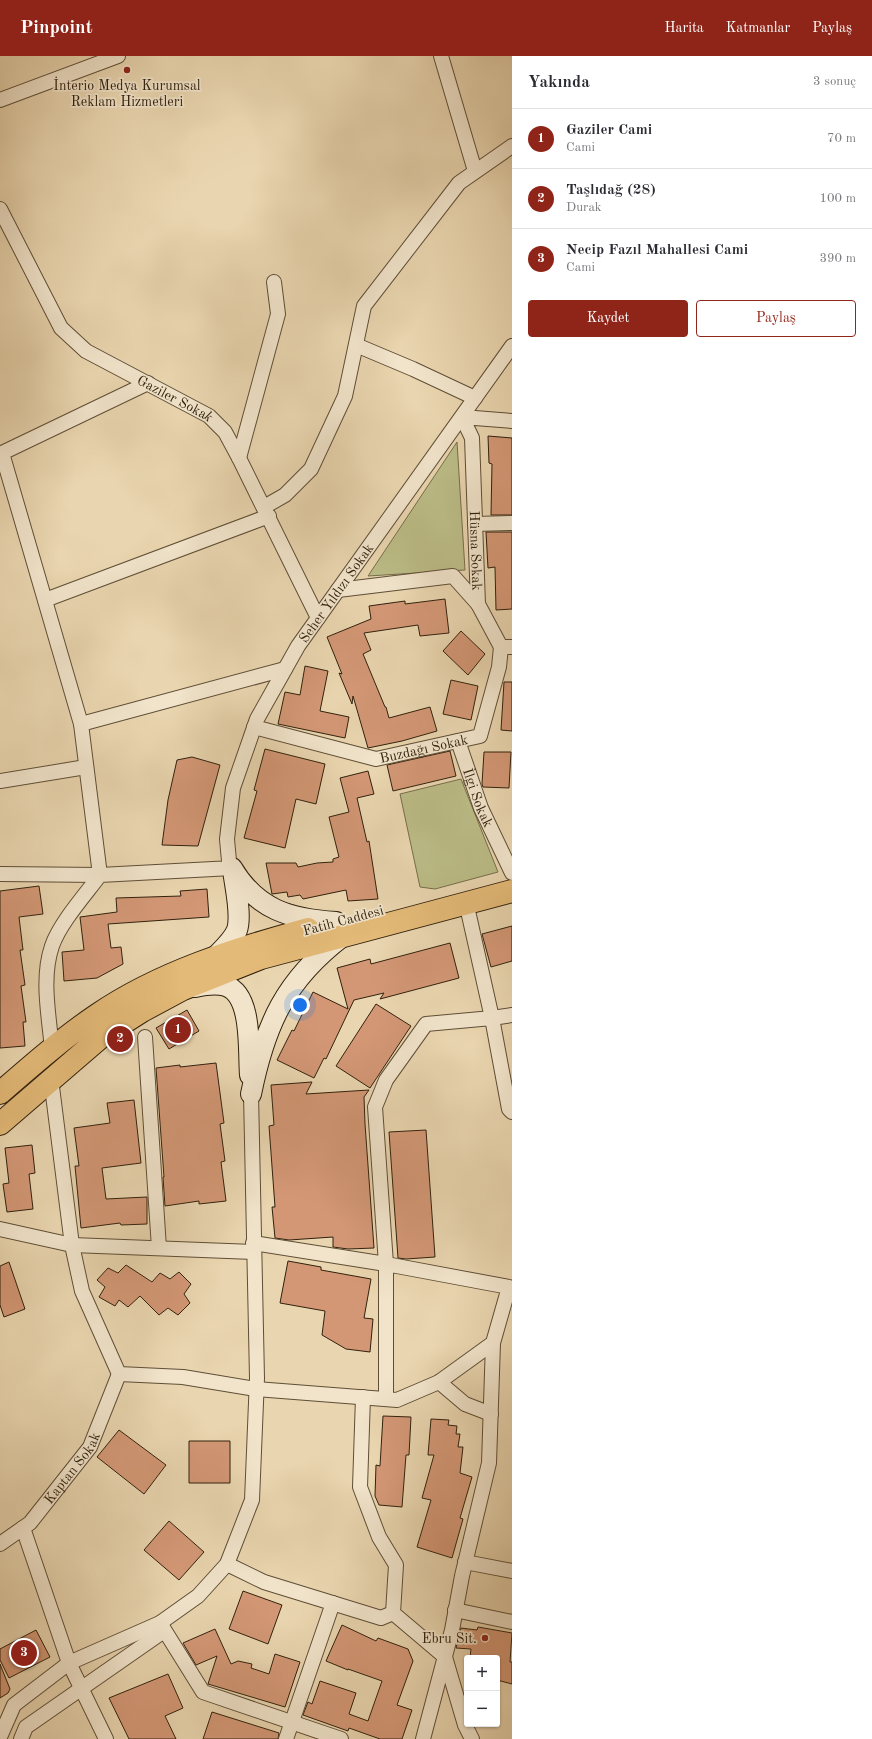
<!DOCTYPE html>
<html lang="tr">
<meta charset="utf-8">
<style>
body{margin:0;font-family:"Old Standard TT",serif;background:#f2f2f3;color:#2b2b33}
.controls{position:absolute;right:12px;bottom:12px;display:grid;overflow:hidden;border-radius:4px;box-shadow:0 1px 3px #0004}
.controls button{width:36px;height:36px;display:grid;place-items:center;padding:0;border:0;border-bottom:1px solid #e1e1e2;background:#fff;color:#2b2b33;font:20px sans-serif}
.you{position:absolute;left:300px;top:949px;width:14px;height:14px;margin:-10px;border:3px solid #fff;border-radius:50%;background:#1a73e8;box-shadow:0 0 0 6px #1a73e833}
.badge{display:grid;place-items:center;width:26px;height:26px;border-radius:50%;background:#8f2418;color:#fff;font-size:13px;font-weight:700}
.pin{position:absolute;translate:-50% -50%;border:2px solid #fff;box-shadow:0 1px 4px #0006}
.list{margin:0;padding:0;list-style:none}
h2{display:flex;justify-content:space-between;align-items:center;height:52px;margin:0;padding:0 16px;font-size:17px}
h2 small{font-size:13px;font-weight:400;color:#7c7c81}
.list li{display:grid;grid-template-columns:26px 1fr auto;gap:12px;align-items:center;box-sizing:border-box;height:60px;padding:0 16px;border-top:1px solid #e1e1e2}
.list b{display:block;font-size:15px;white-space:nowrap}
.list p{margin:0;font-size:13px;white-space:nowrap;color:#7c7c81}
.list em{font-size:13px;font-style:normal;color:#7c7c81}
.actions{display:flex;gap:8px;padding:12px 16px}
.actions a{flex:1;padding:9px 0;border:1px solid #8f2418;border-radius:4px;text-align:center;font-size:14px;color:#8f2418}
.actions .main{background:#8f2418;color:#fff}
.map{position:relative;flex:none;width:512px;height:1683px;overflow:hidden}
header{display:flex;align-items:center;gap:24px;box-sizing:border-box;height:56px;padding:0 20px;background:#8f2418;color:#fff}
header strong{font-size:19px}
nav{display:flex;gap:22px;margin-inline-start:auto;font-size:14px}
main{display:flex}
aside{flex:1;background:#fff}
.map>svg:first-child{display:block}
.green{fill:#bbbc87;stroke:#766e4a}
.building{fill:#d39775;stroke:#31210d}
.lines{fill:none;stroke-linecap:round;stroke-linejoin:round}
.street-casing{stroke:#5f4e36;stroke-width:16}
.secondary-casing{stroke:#31210d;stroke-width:22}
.primary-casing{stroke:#31210d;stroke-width:24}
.street{stroke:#f1e4cb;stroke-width:14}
.secondary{stroke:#f1e4cb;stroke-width:20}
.primary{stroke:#e4ba78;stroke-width:22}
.poi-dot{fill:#8f2418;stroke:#f1e4cb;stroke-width:1.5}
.labels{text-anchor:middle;stroke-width:3.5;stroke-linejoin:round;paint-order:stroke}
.poi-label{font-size:14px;fill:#31210d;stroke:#f1e4cb}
.street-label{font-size:14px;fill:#31210d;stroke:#f1e4cb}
</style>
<header>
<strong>Pinpoint</strong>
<nav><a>Harita</a><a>Katmanlar</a><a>Paylaş</a></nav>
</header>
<main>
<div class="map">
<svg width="512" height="1683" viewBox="0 0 512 1683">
<rect width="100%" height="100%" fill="#e9d5af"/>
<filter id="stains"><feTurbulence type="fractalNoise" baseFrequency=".005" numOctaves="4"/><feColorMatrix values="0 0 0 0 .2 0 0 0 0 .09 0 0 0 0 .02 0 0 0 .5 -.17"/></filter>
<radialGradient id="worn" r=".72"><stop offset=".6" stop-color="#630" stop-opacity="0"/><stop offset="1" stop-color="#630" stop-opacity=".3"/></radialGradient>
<path class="green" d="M 457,386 L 465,514 L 368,520 Z
M 461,723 L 498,816 L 435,833 L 420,831 L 400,738 Z"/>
<path class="building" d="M 488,380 L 512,382 L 512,459 L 491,459 L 492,408 L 489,407 Z
M 486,476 L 512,476 L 512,553 L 496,554 L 495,511 L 488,512 Z
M 445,543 L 449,577 L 420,580 L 418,569 L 364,577 L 371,594 L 363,598 L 385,651 L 386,651 L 389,662 L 430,651 L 437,675 L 402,685 L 368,692 L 353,640 L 352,648 L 339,617 L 342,618 L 327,581 L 371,563 L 369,550 L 405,545 L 405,548 Z
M 461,575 L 485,598 L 468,619 L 443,595 Z
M 305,610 L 328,615 L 320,655 L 349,661 L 345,682 L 278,668 L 285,636 L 300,639 Z
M 451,624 L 478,630 L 471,664 L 443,658 Z
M 504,626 L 512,626 L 512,675 L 501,674 Z
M 265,693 L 325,708 L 316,748 L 296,743 L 285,792 L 244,782 L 257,735 L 254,734 Z
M 450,695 L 456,720 L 393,735 L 387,709 Z
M 484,696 L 511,696 L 509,732 L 483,731 L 482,728 Z
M 192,701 L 220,709 L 198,790 L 162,789 L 168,744 L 177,704 Z
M 368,715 L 374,738 L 357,742 L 367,786 L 369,785 L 378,843 L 348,845 L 346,834 L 303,843 L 300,839 L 288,841 L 287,836 L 272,838 L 266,807 L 296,807 L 298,811 L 317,807 L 333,806 L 333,803 L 339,801 L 329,761 L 349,756 L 340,722 Z
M 39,830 L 43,858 L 19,861 L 23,894 L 20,894 L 25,929 L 21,930 L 26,966 L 23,966 L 25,990 L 0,992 L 0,835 Z
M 207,833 L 209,861 L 108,868 L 111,892 L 121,891 L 123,908 L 97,922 L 64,925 L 62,896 L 84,894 L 80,861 L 117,856 L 116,842 L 181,840 L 180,835 Z
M 512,870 L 512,905 L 491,911 L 482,878 Z
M 450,887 L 459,922 L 380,943 L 384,937 L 354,944 L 326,1003 L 324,1002 L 314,1022 L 277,1004 L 292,974 L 294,975 L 313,936 L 348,953 L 337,912 L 370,903 L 371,908 Z
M 376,948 L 411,970 L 370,1032 L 336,1010 Z
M 187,954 L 199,975 L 169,993 L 156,972 Z
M 216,1007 L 224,1067 L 220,1068 L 225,1105 L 221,1106 L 226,1145 L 199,1148 L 199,1145 L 165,1150 L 163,1121 L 164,1121 L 156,1012 L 180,1009 L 180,1011 Z
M 312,1026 L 306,1038 L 369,1034 L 364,1041 L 365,1068 L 374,1192 L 348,1193 L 333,1191 L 333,1181 L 289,1184 L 275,1182 L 272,1151 L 275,1151 L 269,1070 L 274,1069 L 271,1029 Z
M 134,1044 L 141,1107 L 102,1112 L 106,1143 L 147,1141 L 147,1168 L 121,1169 L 120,1167 L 81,1172 L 75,1110 L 79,1110 L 74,1072 L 110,1067 L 107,1047 Z
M 426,1074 L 435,1201 L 406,1203 L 398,1202 L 389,1076 Z
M 32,1089 L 35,1117 L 29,1118 L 33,1153 L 7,1156 L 3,1128 L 9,1127 L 5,1092 Z
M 288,1205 L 321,1211 L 321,1214 L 371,1223 L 364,1262 L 373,1263 L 370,1296 L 346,1293 L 322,1279 L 325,1255 L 280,1247 Z
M 9,1206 L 25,1253 L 4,1261 L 0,1249 L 0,1210 Z
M 126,1209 L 152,1226 L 160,1217 L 170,1223 L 179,1216 L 191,1228 L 184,1238 L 190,1247 L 178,1259 L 168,1252 L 159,1259 L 140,1240 L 128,1251 L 119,1244 L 115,1250 L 99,1241 L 105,1231 L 97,1224 L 108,1212 L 118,1217 Z
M 383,1360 L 411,1361 L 409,1399 L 406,1399 L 402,1451 L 379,1449 L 375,1440 L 376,1409 L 380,1410 Z
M 431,1363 L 449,1364 L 448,1369 L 457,1370 L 456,1378 L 460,1378 L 458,1391 L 463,1391 L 460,1417 L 472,1421 L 460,1462 L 463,1463 L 452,1502 L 417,1491 L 431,1444 L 422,1442 L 434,1399 L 428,1399 Z
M 119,1374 L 166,1409 L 144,1438 L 97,1401 Z
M 189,1385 L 230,1385 L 230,1427 L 189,1427 Z
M 169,1465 L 204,1496 L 179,1524 L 144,1494 Z
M 243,1535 L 282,1549 L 268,1588 L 229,1573 Z
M 342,1569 L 376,1585 L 378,1582 L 408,1593 L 413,1605 L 397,1649 L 412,1654 L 402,1683 L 380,1683 L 349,1672 L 348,1675 L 303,1659 L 308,1646 L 312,1648 L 320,1625 L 356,1637 L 349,1658 L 368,1665 L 382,1625 L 348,1613 L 348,1614 L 326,1605 Z
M 478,1571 L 512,1577 L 510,1606 L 512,1606 L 512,1628 L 497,1624 L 497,1602 L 470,1602 L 471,1593 L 456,1592 L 461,1572 L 477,1574 Z
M 215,1573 L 231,1608 L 238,1605 L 252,1608 L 251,1612 L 269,1618 L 275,1598 L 300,1606 L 285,1651 L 208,1628 L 217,1600 L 196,1609 L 183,1587 Z
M 36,1574 L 50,1601 L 9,1622 L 0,1604 L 0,1593 Z
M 0,1608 L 10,1633 L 8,1637 L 0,1642 Z
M 168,1618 L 183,1652 L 165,1660 L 176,1683 L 129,1683 L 109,1642 Z
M 212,1656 L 279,1677 L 278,1683 L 203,1683 Z"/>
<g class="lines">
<g class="street-casing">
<g id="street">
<path d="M 441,0 L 475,115"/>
<path d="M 0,44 L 118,0"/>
<path id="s1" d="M 0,153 L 61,272 L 86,295 L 209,360 L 225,376 L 239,402 L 318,562"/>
<path d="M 356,289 L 413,313 L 475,342"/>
<path d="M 148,327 L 2,397 L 81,668 L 285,613"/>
<path id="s2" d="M 512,365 L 462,361 L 472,382 L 478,548 L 501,591 L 512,591"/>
<path d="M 239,402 L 278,258 L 274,226"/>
<path d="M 264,451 L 285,439 L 311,413 L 345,340 L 364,250 L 459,127 L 512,90"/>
<path d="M 475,468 L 512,467"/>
<path d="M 338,534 L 453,520 L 478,548"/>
<path d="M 45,544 L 269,460"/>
<path id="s3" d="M 254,671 L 376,703 L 480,680 L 499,611 L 501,591"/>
<path id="s4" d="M 458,685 L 481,752 L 512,817"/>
<path d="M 0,725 L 86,711"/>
<path d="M 0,818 L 100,819 L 81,668"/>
<path d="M 466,846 L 492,962 L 512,959"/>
<path d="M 145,981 L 159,1192"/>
<path id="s5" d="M 52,993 C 49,960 41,922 52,890 C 60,867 85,839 100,819 L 232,812 L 229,805 L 227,783 L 233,732 L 257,663 L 298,590 L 512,290"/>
<path d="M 51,1023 L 72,1189 L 82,1235 L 119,1318 L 183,1321 L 256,1333 L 397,1344 L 439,1326 L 493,1287 L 509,1231 L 386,1208 L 386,1343"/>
<path d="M 0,1173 L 72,1189 L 254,1196"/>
<path d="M 253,1187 L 386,1208 L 375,1051 L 386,1024 L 426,968 L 492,962 L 509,1053 L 512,1056"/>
<path d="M 439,1326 L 465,1348 L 491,1358"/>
<path d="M 363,1341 L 360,1431 L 379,1481 L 396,1509 L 393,1557 L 445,1601 L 465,1669 L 472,1683"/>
<path d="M 23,1472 L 69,1607 L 106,1683"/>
<path id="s6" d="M 0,1488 L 30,1467 L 90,1391 L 119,1318"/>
<path d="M 465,1506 L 512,1515"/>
<path d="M 227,1508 L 264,1526 L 381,1562 L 393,1557"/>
<path d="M 455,1554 L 512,1566"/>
<path d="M 160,1567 L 203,1636 L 341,1683"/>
<path d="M 0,1681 L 14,1649 L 69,1607 L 160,1567 L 198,1540 L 227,1508 L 252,1444 L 257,1322 L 251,1038"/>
<path d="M 21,1683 L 26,1671 L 164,1575"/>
<path d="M 286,1683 L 333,1547"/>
<path d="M 423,1683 L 452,1574 L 462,1520 L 489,1407 L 493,1287"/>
</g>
</g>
<g class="secondary-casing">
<path id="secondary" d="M 232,812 C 257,854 290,863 336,866
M 215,901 C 223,893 233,884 237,874 C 242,859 235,831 233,814
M 195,931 C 204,929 216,927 226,930 C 253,939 248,995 250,1019
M 251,1038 C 265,969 285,924 343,880"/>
</g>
<g class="primary-casing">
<path id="primary" d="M 0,1037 C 31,1010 63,982 97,959 C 160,916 235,893 308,873
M 0,1068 L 101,981 L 142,955 L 183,933 L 261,902 L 512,835"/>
</g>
<use href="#street" class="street"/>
<use href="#secondary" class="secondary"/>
<use href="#primary" class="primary"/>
</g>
<g class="poi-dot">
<circle cx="127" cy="14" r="4"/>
<circle cx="485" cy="1582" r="4"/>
</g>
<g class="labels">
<g class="poi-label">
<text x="127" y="34">İnterio Medya Kurumsal<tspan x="127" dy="16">Reklam Hizmetleri</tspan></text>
<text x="477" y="1587" text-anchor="end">Ebru Sit.</text>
</g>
<g class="street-label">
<text dy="5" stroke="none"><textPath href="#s1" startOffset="269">Gaziler Sokak</textPath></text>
<text dy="5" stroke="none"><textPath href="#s2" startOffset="186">Hüsna Sokak</textPath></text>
<text dy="5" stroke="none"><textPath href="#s5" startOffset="625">Seher Yıldızı Sokak</textPath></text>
<text dy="5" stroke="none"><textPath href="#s3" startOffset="175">Buzdağı Sokak</textPath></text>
<text dy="5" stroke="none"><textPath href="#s4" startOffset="60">İlgi Sokak</textPath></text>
<text transform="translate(343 864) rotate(-15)" y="5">Fatih Caddesi</text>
<text dy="5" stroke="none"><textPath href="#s6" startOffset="106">Kaptan Sokak</textPath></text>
</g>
</g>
<rect width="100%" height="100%" filter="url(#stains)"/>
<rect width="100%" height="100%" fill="url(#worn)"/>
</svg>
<div class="controls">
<button>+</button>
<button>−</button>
</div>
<div class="you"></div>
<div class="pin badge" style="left:178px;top:974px">1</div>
<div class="pin badge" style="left:120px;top:983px">2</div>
<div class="pin badge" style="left:24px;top:1597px">3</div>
</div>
<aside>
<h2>Yakında<small>3 sonuç</small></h2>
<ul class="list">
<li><span class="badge">1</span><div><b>Gaziler Cami</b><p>Cami</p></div><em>70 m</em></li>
<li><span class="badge">2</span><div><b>Taşlıdağ (28)</b><p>Durak</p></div><em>100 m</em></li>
<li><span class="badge">3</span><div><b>Necip Fazıl Mahallesi Cami</b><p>Cami</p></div><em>390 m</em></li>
</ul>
<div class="actions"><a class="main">Kaydet</a><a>Paylaş</a></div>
</aside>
</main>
